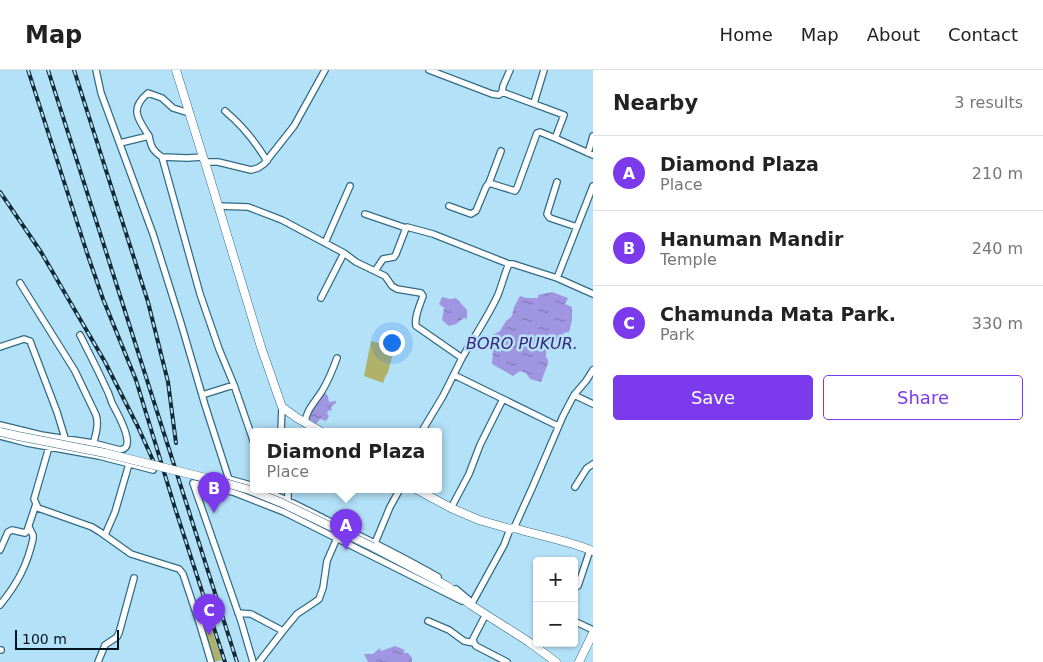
<!DOCTYPE html>
<meta charset="utf-8">
<style>
body{margin:0;font-family:"DejaVu Sans",sans-serif;background:#f2f2f2;color:#222}
.controls{position:absolute;right:15px;bottom:15px;display:grid;overflow:hidden;border-radius:5px;box-shadow:0 1px 4px #0004}
.controls button{width:45px;height:45px;display:grid;place-items:center;padding:0;border:0;border-bottom:1px solid #e0e0e0;background:#fff;color:#222;font:25px sans-serif}
.scale{position:absolute;left:15px;bottom:12px;width:104px;box-sizing:border-box;padding-left:5px;border:2px solid #00141e;border-top:0;font-size:14px;line-height:18px;white-space:nowrap;color:#00141e;-webkit-text-stroke:4px #b3e1f8;paint-order:stroke}
.you{position:absolute;left:391px;top:272px;width:18px;height:18px;margin:-12px;border:4px solid #fff;border-radius:50%;background:#1a73e8;box-shadow:0 0 0 8px #1a73e833}
.badge{display:grid;place-items:center;width:32px;height:32px;border-radius:50%;background:#7c3aed;color:#fff;font-size:16px;font-weight:700}
.pin{position:absolute;translate:-50% -41px;filter:drop-shadow(0 1px 2px #0008)}
.pin::after{content:'';position:absolute;top:26px;width:18px;height:15px;background:inherit;clip-path:polygon(0 0,100% 0,50% 100%)}
.popup{position:absolute;left:250px;top:358px;width:192px;height:65px;box-sizing:border-box;display:grid;place-content:center;border-radius:5px;background:#fff;filter:drop-shadow(0 1px 4px #0005);font-size:16px;white-space:nowrap;color:#767676}
.popup b{font-size:19px;color:#222}
.popup::after{content:'';position:absolute;left:50%;top:100%;margin-left:-10px;border:10px solid transparent;border-top-color:#fff}
.list{margin:0;padding:0;list-style:none}
h2{display:flex;justify-content:space-between;align-items:center;height:65px;margin:0;padding:0 20px;font-size:21px}
h2 small{font-size:16px;font-weight:400;color:#767676}
.list li{display:grid;grid-template-columns:32px 1fr auto;gap:15px;align-items:center;box-sizing:border-box;height:75px;padding:0 20px;border-top:1px solid #e0e0e0}
.list b{display:block;font-size:19px;white-space:nowrap}
.list p{margin:0;font-size:16px;white-space:nowrap;color:#767676}
.list em{font-size:16px;font-style:normal;color:#767676}
.actions{display:flex;gap:10px;padding:15px 20px}
.actions a{flex:1;padding:11px 0;border:1px solid #7c3aed;border-radius:5px;text-align:center;font-size:18px;color:#7c3aed}
.actions .main{background:#7c3aed;color:#fff}
.map{position:relative;flex:none;width:593px;height:592px;overflow:hidden}
header{display:flex;align-items:center;gap:30px;box-sizing:border-box;height:70px;padding:0 25px;background:#fff;border-bottom:1px solid #e0e0e0}
header strong{font-size:24px}
nav{display:flex;gap:28px;margin-inline-start:auto;font-size:18px}
main{display:flex}
aside{flex:1;background:#fff}
.map>svg:first-child{display:block}
.green{fill:#b0b26c}
.water{fill:url(#water-ripples)}
.lines{fill:none;stroke-linecap:round;stroke-linejoin:round}
.street-casing{stroke:#326b84;stroke-width:8}
.secondary-casing{stroke:#326b84;stroke-width:9}
.street{stroke:#fff;stroke-width:5.5}
.secondary{stroke:#fff;stroke-width:8}
.rail-casing{stroke:#132935;stroke-width:4}
.rail{stroke:#b3e1f8;stroke-width:2;stroke-dasharray:5.5;stroke-linecap:butt}
.secondary-bridge-casing{stroke:#326b84;stroke-width:9;stroke-linecap:butt}
.secondary-bridge{stroke:#fff;stroke-width:8}
.labels{text-anchor:middle;stroke-width:5;stroke-linejoin:round;paint-order:stroke}
.water-label{font-size:16px;font-style:italic;fill:#3b2379;stroke:#b3e1f8}
</style>
<header>
<strong>Map</strong>
<nav><a>Home</a><a>Map</a><a>About</a><a>Contact</a></nav>
</header>
<main>
<div class="map">
<svg width="593" height="592" viewBox="0 0 593 592">
<defs>
<pattern id="water-ripples" width="26" height="14" patternUnits="userSpaceOnUse" patternTransform="scale(1.25)"><rect width="26" height="14" fill="#a095e0"/><path d="M2 4q2-2 4 0t4 0M15 11q2-2 4 0t4 0" fill="none" stroke="#8078b5"/></pattern>
</defs>
<rect width="100%" height="100%" fill="#b3e1f8"/>
<path class="green" d="M 371,271 L 395,277 L 387,305 L 386,305 L 383,313 L 364,306 Z
M 204,537 L 222,590 L 214,592 L 213,592 L 197,540 Z"/>
<path class="water" d="M 552,222 L 568,228 L 565,234 L 572,237 L 572,250 L 569,262 L 564,263 L 559,270 L 552,272 L 546,277 L 546,287 L 548,290 L 548,293 L 541,312 L 530,309 L 526,303 L 520,301 L 513,306 L 492,294 L 494,264 L 500,261 L 506,251 L 512,246 L 514,237 L 520,226 L 526,228 L 538,228 L 538,225 Z
M 442,227 L 450,229 L 456,228 L 467,240 L 467,249 L 464,248 L 456,254 L 449,256 L 442,250 L 444,238 L 439,234 Z
M 321,322 C 329,324 328,326 329,332 L 336,331 L 336,333 L 331,337 L 332,340 L 328,341 L 327,343 L 329,346 L 326,351 L 320,349 L 316,354 L 308,348 L 311,335 Z
M 395,576 L 405,580 L 403,583 L 408,583 L 412,588 L 412,592 L 368,592 L 364,584 L 373,584 L 380,578 L 381,581 Z"/>
<g class="lines">
<g class="street-casing">
<path id="street" d="M 96,0 L 101,23 L 153,164 L 180,250 L 205,335 L 233,422 L 284,442 L 462,531
M 429,0 L 492,24 L 499,25 L 502,22 L 564,45 L 556,66 L 557,69 L 593,85
M 502,22 L 503,16 L 510,0
M 534,33 L 544,0
M 225,41 C 243,56 255,71 267,91
M 149,66 C 151,77 153,81 162,87 L 200,224 L 219,279 L 234,315 L 254,373
M 120,73 L 149,66 C 138,49 129,39 148,23 L 162,28 L 173,38 L 189,43
M 588,83 L 593,66
M 162,87 L 187,88 L 203,87
M 205,92 L 218,92 L 251,100 L 258,98 L 264,94 L 294,56 L 325,0
M 557,112 L 547,144 L 550,148 L 577,157
M 489,113 L 501,81
M 218,136 L 248,137 L 282,150 L 344,183 L 356,192 L 385,206 L 392,216 L 397,219 L 421,223 L 423,226 C 420,235 414,247 416,256 L 462,288 L 443,326 L 422,361
M 449,136 L 471,144 L 476,141 L 486,117 L 489,113 L 515,121 L 517,118 L 537,63 L 540,62 L 557,69
M 365,144 L 406,158
M 325,173 L 350,116
M 375,201 L 383,189 L 394,187 L 396,184 L 406,158 L 407,157 L 433,164 L 509,194
M 557,208 L 593,116
M 20,213 L 75,301 L 96,345 C 100,357 93,373 90,384
M 321,228 L 344,183
M 0,277 L 24,269 L 30,271 L 57,342 L 65,368
M 462,288 C 474,267 487,248 497,227 C 502,216 504,204 509,194 L 513,194 L 557,208 L 593,224
M 202,325 L 234,315
M 574,325 L 586,311 L 593,300
M 503,329 L 558,356
M 305,353 C 306,340 315,332 322,321 C 328,311 333,299 337,288
M 0,355 L 41,365 L 93,373 L 120,380 C 126,379 128,376 127,369 C 126,358 117,343 112,333 C 110,328 109,323 106,318 C 98,300 89,283 80,265
M 281,361 L 282,337
M 0,366 L 27,373 L 99,386 L 153,400
M 49,377 L 34,429 L 38,438 L 92,457 L 100,462 L 131,484 L 179,499 L 183,504 L 200,555 L 211,592
M 229,409 L 254,416
M 575,417 L 587,398 L 593,394
M 260,419 C 283,427 305,439 327,450 C 365,468 402,486 438,507
M 233,422 L 193,413 L 241,551 L 253,592
M 288,430 L 288,419
M 451,438 L 469,404 L 480,375 L 503,329 L 454,305
M 514,458 L 533,416 L 563,346 L 574,325 L 593,334
M 105,465 L 115,442 L 129,394
M 375,473 L 390,437 L 400,419
M 0,480 L 8,462 L 12,460 L 25,463 L 27,461 L 36,434
M 578,516 L 590,480
M 456,519 L 469,530 L 469,533
M 0,535 C 17,514 27,496 33,469 L 33,465 L 29,457
M 471,535 L 504,475 L 510,459
M 238,543 L 251,544 L 283,561
M 486,544 L 473,569 L 474,573 L 476,576 L 507,592
M 428,551 L 449,560 L 464,571 L 474,573
M 574,551 L 593,560
M 0,580 L 1,580
M 98,592 L 105,575 L 117,567 L 119,563 L 134,508
M 259,592 L 283,561 L 297,544 L 315,532 L 319,529 L 323,518 L 327,491 L 337,468"/>
</g>
<g class="secondary-casing">
<path id="secondary" d="M 176,0 L 203,87 L 205,92 L 261,277 L 282,337 L 297,348 L 320,361
M 416,419 L 451,438 L 479,450 L 510,459 L 514,458 C 540,466 567,470 593,481
M 373,477 L 447,516 L 471,535 L 529,572 L 556,592
M 579,592 L 593,563"/>
</g>
<use href="#street" class="street"/>
<use href="#secondary" class="secondary"/>
<g class="rail-casing">
<path id="rail" d="M 28,0 L 87,183 L 103,229 L 136,310 L 175,438 L 225,592
M 48,0 L 237,592
M 74,0 L 148,232 L 168,312 L 176,373
M 0,122 L 41,182 L 105,292 L 138,357 L 156,397"/>
</g>
<use href="#rail" class="rail"/>
<g class="secondary-bridge-casing">
<path id="secondary-bridge" d="M 0,362 L 18,366 L 105,383 L 222,412 L 250,420 L 282,433 L 373,477"/>
</g>
<use href="#secondary-bridge" class="secondary-bridge"/>
</g>
<g class="labels">
<g class="water-label">
<text x="522" y="279">BORO PUKUR.</text>
</g>
</g>
</svg>
<div class="controls">
<button>+</button>
<button>−</button>
</div>
<div class="scale">100 m</div>
<div class="you"></div>
<div class="pin badge" style="left:346px;top:480px">A</div>
<div class="popup"><b>Diamond Plaza</b>Place</div>
<div class="pin badge" style="left:214px;top:443px">B</div>
<div class="pin badge" style="left:209px;top:565px">C</div>
</div>
<aside>
<h2>Nearby<small>3 results</small></h2>
<ul class="list">
<li><span class="badge">A</span><div><b>Diamond Plaza</b><p>Place</p></div><em>210 m</em></li>
<li><span class="badge">B</span><div><b>Hanuman Mandir</b><p>Temple</p></div><em>240 m</em></li>
<li><span class="badge">C</span><div><b>Chamunda Mata Park.</b><p>Park</p></div><em>330 m</em></li>
</ul>
<div class="actions"><a class="main">Save</a><a>Share</a></div>
</aside>
</main>
